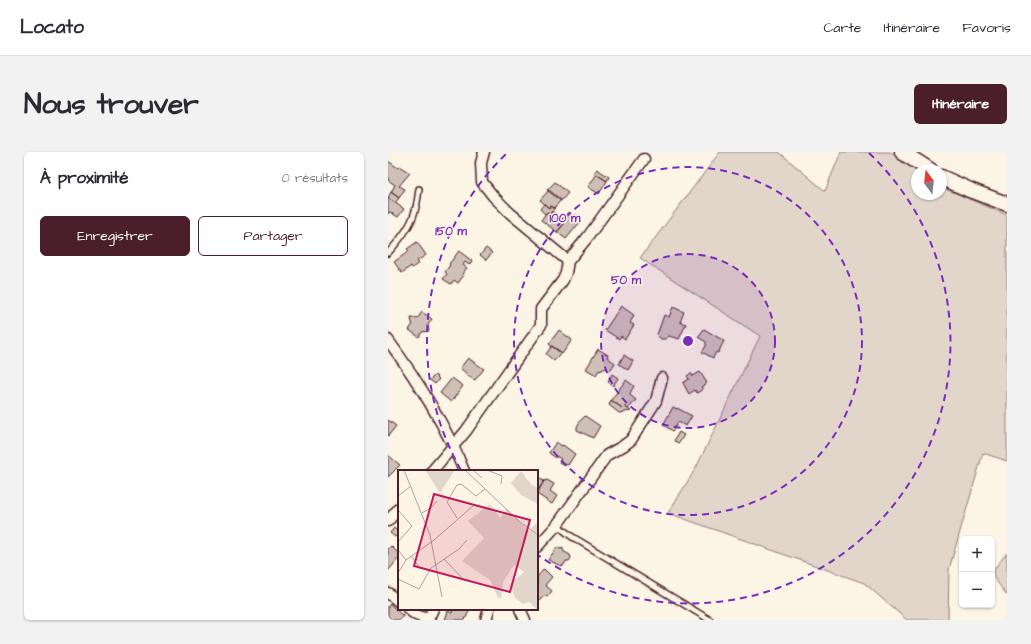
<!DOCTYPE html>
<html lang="fr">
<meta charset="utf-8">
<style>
body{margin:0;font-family:"Architects Daughter",sans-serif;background:#f2f2f3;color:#2b2b33}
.controls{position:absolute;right:12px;bottom:12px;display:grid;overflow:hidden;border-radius:6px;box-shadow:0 1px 3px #0004}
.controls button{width:36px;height:36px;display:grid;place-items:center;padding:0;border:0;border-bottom:1px solid #e1e1e2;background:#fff;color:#2b2b33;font:20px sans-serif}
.compass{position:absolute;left:523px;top:12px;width:36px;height:36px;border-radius:50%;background:#fff;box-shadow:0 1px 3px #0004;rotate:345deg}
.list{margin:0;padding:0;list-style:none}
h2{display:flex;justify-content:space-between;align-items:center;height:52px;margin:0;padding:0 16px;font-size:17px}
h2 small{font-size:13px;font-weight:400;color:#7c7c81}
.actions{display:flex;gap:8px;padding:12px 16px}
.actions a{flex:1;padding:9px 0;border:1px solid #4a1f2b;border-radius:6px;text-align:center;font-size:14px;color:#4a1f2b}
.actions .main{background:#4a1f2b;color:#fff}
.map{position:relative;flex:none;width:619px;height:468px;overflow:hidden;border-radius:6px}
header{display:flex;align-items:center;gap:24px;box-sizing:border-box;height:56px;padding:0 20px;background:#fff;border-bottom:1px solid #e1e1e2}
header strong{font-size:19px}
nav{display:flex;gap:22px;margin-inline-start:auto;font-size:14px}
.intro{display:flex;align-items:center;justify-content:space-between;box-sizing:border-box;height:96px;padding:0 24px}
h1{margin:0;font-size:28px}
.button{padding:10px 18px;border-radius:6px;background:#4a1f2b;color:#fff;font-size:14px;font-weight:700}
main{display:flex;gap:24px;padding:0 24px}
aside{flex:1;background:#fff;border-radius:6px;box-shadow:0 1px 3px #0004}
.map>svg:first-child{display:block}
.green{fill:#e2d5ca;stroke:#967a7a}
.building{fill:#cfc0b7;stroke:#4a1f2b}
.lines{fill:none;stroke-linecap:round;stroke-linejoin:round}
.service-casing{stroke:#4a1f2b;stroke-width:8}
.minor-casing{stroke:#4a1f2b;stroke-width:13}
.secondary-casing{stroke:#4a1f2b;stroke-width:17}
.service{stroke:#fcf5e5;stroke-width:5}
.minor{stroke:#fcf5e5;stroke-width:10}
.secondary{stroke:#fcf5e5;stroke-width:14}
.ring{fill:none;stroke:#7b2cbf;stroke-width:2;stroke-dasharray:7 5}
.inset-road{fill:none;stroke:#b59f9b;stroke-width:1}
.view{fill:#c2185b;fill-opacity:0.15;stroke:#c2185b;stroke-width:2}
.inset-edge{fill:none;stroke:#4a1f2b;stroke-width:2}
.centre{fill:#7b2cbf;stroke:#fcf5e5;stroke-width:2}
.ring-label{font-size:12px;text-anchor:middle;font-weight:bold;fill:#7b2cbf;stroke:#fcf5e5;stroke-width:3;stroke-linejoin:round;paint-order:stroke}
</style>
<header>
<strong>Locato</strong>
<nav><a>Carte</a><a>Itinéraire</a><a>Favoris</a></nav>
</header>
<div class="intro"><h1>Nous trouver</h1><a class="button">Itinéraire</a></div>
<main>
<aside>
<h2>À proximité<small>0 résultats</small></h2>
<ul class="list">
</ul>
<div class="actions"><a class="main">Enregistrer</a><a>Partager</a></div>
</aside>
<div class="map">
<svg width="619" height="468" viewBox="0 0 619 468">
<rect width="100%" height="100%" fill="#fcf5e5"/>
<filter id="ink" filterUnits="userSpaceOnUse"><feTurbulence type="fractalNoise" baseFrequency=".025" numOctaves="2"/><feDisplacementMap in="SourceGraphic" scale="8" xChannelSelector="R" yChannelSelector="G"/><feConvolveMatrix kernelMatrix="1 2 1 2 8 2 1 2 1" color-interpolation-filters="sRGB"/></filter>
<g filter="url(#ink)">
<path class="green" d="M 332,0 L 391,0 L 437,39 L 453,0 L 502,0 L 529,18 L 529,42 L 553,42 L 553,35 L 619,63 L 619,309 L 595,301 L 561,417 L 560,468 L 519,468 L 476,431 L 280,361 L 308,316 L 372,184 L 252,106 Z
M 619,401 L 619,443 C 601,419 600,424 619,401 Z"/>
<path class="building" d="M 0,9 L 10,16 L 11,14 L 22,21 L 11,34 L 17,37 L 11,46 L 3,40 L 7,33 L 0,28 Z
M 209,17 L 221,25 L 219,29 L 206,21 Z
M 209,22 L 219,29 L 211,42 L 200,35 Z
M 167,30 L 180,41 L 173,49 L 159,38 Z
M 161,38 L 173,48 L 166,56 L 163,54 L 161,56 L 152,48 Z
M 3,40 L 11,46 L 7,51 L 0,46 Z
M 0,46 L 16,57 L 10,65 L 2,60 L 0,62 Z
M 156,52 L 161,56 L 163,54 L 167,57 L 162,62 L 159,60 L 157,62 L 152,57 Z
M 164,59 L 175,67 L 173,69 L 176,72 L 169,80 L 153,68 L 159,60 L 162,62 Z
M 180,60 L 185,64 L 187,62 L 193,69 L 178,87 L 169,80 L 176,72 L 173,69 Z
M 29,90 L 38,103 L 29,109 L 31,111 L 28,113 L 24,116 L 23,114 L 14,121 L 6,110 L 21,99 L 19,97 Z
M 98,96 L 104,101 L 98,108 L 92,103 Z
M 71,99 L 84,109 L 81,113 L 77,110 L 75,113 L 79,116 L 74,122 L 76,123 L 70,131 L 66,128 L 63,132 L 55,127 L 59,122 L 57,120 L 62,113 L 61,112 Z
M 233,154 L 246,163 L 242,171 L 246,173 L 237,187 L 233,184 L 231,187 L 217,178 Z
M 285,155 L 296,160 L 292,170 L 298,172 L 291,187 L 281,184 L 277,187 L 273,187 L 269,183 L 270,180 L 276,163 L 281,165 Z
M 34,160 L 44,167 L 40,173 L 41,179 L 34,180 L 31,185 L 21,178 L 25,172 L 24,171 L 23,166 L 27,166 L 29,167 Z
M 316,177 L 336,189 L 330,201 L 328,200 L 325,206 L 314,200 L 318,194 L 318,190 L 310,185 Z
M 171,178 L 184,188 L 174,202 L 161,192 Z
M 164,194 L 173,200 L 166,209 L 158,202 Z
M 210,197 L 220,203 L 219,205 L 227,211 L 222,219 L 218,216 L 212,219 L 211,218 L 208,223 L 198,217 Z
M 236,203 L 245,209 L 240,218 L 231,212 Z
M 80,206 L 96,217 L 87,228 L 78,223 L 78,221 L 72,216 Z
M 312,220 L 319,231 L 313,235 L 315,237 L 309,241 L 307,238 L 301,242 L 295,231 L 301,227 L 299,224 L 303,221 L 305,224 Z
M 224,222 L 230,226 L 225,234 L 220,230 Z
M 47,223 L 51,227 L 47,232 L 42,228 Z
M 64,226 L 75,234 L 63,250 L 52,241 Z
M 238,228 L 246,234 L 242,241 L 242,243 L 248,248 L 240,257 L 236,254 L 234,256 L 223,248 Z
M 223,248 L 234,256 L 236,254 L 243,259 L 231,261 L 221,253 Z
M 285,255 L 289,257 L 289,256 L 304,264 L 298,274 L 290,270 L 285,279 L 275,273 Z
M 197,264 L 212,274 L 205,286 L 189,278 L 189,275 L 192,269 Z
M 0,268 L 8,274 L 0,284 Z
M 291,280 L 296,283 L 291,291 L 286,289 Z
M 168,290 L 174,294 L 175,293 L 187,302 L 180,313 L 178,312 L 177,314 L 171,310 L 173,307 L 168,304 L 168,306 L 161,301 Z
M 0,303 L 12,313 L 0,325 Z
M 149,325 L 156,329 L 149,340 Z
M 159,328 L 166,332 L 162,339 L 169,344 L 164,352 L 149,342 L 156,329 Z
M 6,376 L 11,381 L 7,385 L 2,381 Z
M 3,394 L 11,402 L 11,406 L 0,419 L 0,397 Z
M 169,395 L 172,397 L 175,396 L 175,399 L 182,403 L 183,406 L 181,409 L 178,409 L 176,413 L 173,414 L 160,408 Z
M 156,417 L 164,425 L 157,433 L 164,439 L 159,445 L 156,444 L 152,448 L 149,448 L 149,425 Z
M 2,452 L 15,464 L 12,468 L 4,468 L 0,465 L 0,454 Z
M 65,457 L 82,457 L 77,468 L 57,468 L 60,459 L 64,461 Z"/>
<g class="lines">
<g class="service-casing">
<path id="service" d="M 0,101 C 10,90 22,76 26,62 C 29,54 30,45 31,37
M 169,373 L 183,384 L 322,468"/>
</g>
<g class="minor-casing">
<path id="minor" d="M 96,0 L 93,11 L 94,30 L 105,44 L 122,61 L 180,109
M 0,188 C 30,229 57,272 76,319
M 44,319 L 78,279 L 153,173 L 153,157 L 175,128 L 178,121 L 180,109 L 199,86 L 256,7
M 0,369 L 11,356
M 149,395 L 169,373 L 219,303 L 235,294 L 243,288 L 268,249 L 274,226
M 0,441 L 11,450
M 20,457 L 28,463 L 41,468
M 132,457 L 137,468
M 40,468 L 45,457
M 98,468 L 101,457"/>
</g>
<g class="secondary-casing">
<path id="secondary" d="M 514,0 L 542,18
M 553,25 L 584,39 L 619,52"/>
</g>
<use href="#service" class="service"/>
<use href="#minor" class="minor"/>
<use href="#secondary" class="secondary"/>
</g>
</g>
<circle cx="300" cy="189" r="87" fill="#7b2cbf" fill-opacity=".12"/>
<g class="ring">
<circle cx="300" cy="189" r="87"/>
<circle cx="300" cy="189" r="174"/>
<path d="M73 318A261 261 0 0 1 119 1M481 1A261 261 0 0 1 150 403"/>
</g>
<g transform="translate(10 318)">
<rect width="140" height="140" fill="#fcf5e5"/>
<path d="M 27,0 L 57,0 L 42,23 ZM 123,1 L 133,14 L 140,18 L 140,34 L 123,25 L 113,13 ZM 92,34 L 102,48 L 109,39 L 131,61 L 138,53 L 140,56 L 140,140 L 131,132 L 125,134 L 117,128 L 112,114 L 126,102 L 116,95 L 105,112 L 103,128 L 100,128 L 92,110 L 64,91 L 86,68 L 70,51 Z" fill="#e2d5ca"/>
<path class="inset-road" d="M 6,0 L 32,65 L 44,127M 67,0 L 122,52 L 140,65M 75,0 L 84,8M 89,0 L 104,6 L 103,14M 0,26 L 13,16M 0,40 L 14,56 L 0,72M 24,43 L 33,38 L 39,31M 59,48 L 49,32 L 59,15 L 63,14 L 78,26 L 87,19M 0,80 L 8,90M 13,86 L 22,98M 46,89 L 67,111M 0,103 L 8,90 L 36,70 L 75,36M 0,109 L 21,119 L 33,98 L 61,79 L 69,70"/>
<path class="view" d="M 36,24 L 132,50 L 112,122 L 16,96 Z"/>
<rect width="140" height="140" class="inset-edge"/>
</g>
<circle cx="300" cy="189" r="6" class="centre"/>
<g class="ring-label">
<text x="177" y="70">100 m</text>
<text x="63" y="83">150 m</text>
<text x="238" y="132">50 m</text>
</g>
</svg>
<div class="controls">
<button>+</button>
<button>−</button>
</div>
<svg class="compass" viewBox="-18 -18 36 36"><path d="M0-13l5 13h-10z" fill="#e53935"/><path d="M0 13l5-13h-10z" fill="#7c7c81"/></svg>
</div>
</main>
